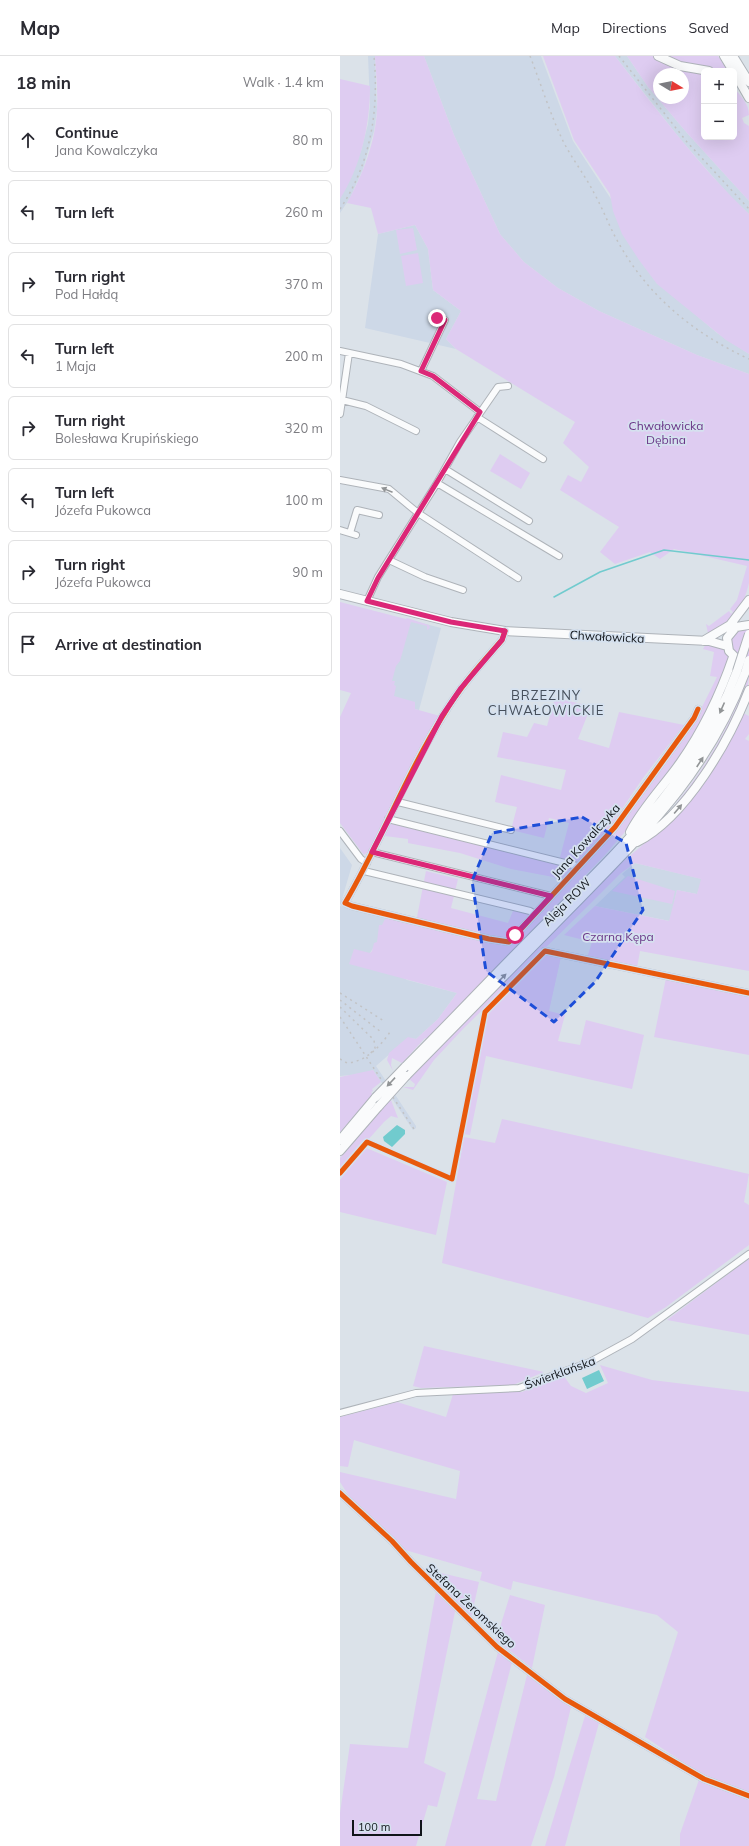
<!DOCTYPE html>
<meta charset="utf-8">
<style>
body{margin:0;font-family:Mulish,sans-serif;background:#f2f2f3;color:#2b2b33}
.controls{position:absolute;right:12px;top:12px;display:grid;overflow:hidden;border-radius:6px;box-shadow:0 4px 16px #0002}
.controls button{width:36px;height:36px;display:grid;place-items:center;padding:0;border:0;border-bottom:1px solid #e1e1e2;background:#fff;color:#2b2b33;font:20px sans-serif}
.compass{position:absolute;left:313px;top:12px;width:36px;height:36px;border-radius:50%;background:#fff;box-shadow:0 4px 16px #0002;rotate:100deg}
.scale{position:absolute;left:12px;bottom:10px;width:70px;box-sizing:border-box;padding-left:4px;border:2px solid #11151a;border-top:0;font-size:11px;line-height:14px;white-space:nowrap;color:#11151a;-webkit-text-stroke:3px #d5e1ef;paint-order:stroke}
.stop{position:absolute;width:12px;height:12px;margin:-9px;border:3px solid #db2777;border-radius:50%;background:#fff}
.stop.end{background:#db2777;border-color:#fff;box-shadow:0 1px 4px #0008}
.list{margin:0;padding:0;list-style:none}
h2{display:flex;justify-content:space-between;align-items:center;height:52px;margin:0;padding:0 16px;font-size:17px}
h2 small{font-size:13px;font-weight:400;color:#7c7c81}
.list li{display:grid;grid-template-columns:26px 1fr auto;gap:12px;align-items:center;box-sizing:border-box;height:64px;margin:0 8px 8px;padding:0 8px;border:1px solid #e1e1e2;border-radius:6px}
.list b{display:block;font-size:15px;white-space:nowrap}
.list p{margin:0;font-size:13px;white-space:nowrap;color:#7c7c81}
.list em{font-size:13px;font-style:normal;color:#7c7c81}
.icon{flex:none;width:22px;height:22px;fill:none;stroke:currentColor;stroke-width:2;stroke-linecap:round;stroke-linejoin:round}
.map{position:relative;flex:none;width:409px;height:1790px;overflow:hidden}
header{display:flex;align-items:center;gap:24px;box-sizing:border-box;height:56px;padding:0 20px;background:#fff;border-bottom:1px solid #e1e1e2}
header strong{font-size:19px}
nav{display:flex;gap:22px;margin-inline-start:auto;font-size:14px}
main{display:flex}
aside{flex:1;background:#fff}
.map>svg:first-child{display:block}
.built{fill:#cdd8e7}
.green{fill:#deccf1;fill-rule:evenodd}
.water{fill:#71cbce}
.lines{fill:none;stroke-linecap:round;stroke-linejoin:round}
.stream{stroke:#71cbce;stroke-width:1.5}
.minor-casing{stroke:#aeb3b9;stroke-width:8}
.major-casing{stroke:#aeb3b9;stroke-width:10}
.minor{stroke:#fafbfc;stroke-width:6}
.major{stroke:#fafbfc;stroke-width:8}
.rail{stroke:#c2c3c5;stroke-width:1.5;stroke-dasharray:2 4;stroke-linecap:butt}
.major-bridge-casing{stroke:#aeb3b9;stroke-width:10;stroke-linecap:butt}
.major-bridge{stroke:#fafbfc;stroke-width:8}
.cycleway-casing{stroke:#d5e1ef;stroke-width:8}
.cycleway{stroke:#e8590c;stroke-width:5}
.oneway{fill:#919496}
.route{stroke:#db2777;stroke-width:5}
.marked{fill:#1d4ed8;fill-opacity:0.2;stroke:#1d4ed8;stroke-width:3;stroke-dasharray:8 5;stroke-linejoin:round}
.labels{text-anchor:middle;stroke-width:3.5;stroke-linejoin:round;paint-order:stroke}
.park-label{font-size:12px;fill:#6a3587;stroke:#d5e1ef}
.street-label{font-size:12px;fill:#11151a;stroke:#d5e1ef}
.neighbourhood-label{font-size:13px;letter-spacing:1px;fill:#464f5b;stroke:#d5e1ef}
</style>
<header>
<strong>Map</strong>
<nav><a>Map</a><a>Directions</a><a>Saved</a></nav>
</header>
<main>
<aside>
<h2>18 min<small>Walk · 1.4 km</small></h2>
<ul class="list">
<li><svg class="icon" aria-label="ahead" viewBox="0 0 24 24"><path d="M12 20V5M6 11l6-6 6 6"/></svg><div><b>Continue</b><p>Jana Kowalczyka</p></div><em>80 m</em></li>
<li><svg class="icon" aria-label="left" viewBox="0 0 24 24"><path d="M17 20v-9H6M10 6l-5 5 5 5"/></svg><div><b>Turn left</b></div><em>260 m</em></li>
<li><svg class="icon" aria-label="right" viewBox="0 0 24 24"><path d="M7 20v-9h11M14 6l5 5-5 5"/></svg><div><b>Turn right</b><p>Pod Hałdą</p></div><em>370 m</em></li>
<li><svg class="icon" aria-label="left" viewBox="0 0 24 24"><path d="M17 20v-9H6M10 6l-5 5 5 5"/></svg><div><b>Turn left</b><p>1 Maja</p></div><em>200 m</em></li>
<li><svg class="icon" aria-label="right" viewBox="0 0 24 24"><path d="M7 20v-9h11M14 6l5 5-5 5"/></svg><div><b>Turn right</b><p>Bolesława Krupińskiego</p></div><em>320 m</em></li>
<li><svg class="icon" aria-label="left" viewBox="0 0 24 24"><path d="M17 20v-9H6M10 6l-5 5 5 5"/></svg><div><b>Turn left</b><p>Józefa Pukowca</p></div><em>100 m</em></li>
<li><svg class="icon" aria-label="right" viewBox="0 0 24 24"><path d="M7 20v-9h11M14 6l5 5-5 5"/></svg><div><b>Turn right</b><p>Józefa Pukowca</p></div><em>90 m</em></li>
<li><svg class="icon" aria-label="arrive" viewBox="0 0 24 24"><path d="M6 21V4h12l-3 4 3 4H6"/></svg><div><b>Arrive at destination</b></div></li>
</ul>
</aside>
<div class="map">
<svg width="409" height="1790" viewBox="0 0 409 1790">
<rect width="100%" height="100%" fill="#dbe2e9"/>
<path class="built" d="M 28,0 L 35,0 L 37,54 L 34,75 L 23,113 L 10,142 L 0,157 L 0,143 L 21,95 L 28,68 L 30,49 Z
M 84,0 L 201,0 L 233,85 L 273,146 L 324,232 L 377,277 L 409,298 L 409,318 L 357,299 L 259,255 L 218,232 L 184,206 L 160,178 L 114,79 Z
M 275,0 L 287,0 L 308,31 L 347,77 L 409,145 L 409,158 L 389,139 L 341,84 Z
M 75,169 L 88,193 L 93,234 L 121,255 L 106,283 L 116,293 L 25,272 L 38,178 Z
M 66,563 L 101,572 L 79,654 L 43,645 Z
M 0,792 L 12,809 L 0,850 L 46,861 L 37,886 L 30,897 L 67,924 L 117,937 L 98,963 L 76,983 L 68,982 L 36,1010 L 76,1070 L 76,1072 L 73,1074 L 33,1014 L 21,1018 L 0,1020 Z
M 295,807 L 362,823 L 357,838 L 337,834 L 330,865 L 255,850 L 285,821 L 282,818 Z"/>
<path class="green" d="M 35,0 L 84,0 L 114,79 L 160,178 L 184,206 L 218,232 L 259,255 L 357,299 L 409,318 L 409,527 C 403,552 393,568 368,577 L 366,568 L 369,570 L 389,555 L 391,558 L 393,556 L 390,553 L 397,544 L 407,510 L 334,493 L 320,503 L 310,496 L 275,508 L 260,496 L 279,471 L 220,434 L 228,419 L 241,426 L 249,411 L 223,387 L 235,366 L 116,293 L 106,283 L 121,255 L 93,234 L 88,193 L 75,169 L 38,178 L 31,152 L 7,147 C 23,119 36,84 37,53 C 38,35 36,18 35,0 Z
M 203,0 L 275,0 C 317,54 359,110 409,158 L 409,298 L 386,284 L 317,228 L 299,204 L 282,178 L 273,155 L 270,138 L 234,84 Z
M 287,0 L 313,0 L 318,3 L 364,17 L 364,81 L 394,81 L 394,32 C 401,40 409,48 409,59 L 402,62 L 404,67 L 409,70 L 409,145 L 347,77 L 308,31 ZM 319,18 L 343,18 L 343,42 L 319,42 Z
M 323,0 L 378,0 L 388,15 C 366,15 343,8 323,0 Z
M 0,23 L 30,30 C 30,69 21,110 0,143 Z
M 73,172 L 77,194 L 60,198 L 56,174 Z
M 78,197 L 83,227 L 66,230 L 61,200 Z
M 160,398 L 190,417 L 181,433 L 150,415 Z
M 0,546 L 66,563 L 67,562 L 89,569 L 90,572 L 87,574 L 87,570 L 71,566 L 60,605 L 56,610 L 52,625 L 55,625 L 54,629 L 56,630 L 54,640 L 75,646 L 75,653 L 100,660 L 28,796 L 24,799 L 0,767 L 0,661 L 11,637 L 0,634 Z
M 403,572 L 409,572 L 409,602 L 403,602 L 392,596 C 389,581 391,579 403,572 Z
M 366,588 L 385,593 L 389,603 L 385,617 L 352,684 L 284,777 L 265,799 L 87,983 L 85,982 L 62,1007 L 52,1002 L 51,1009 L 53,1015 L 47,1004 L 49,997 L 68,981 L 76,983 L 98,963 L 117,937 L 9,908 L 14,893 L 30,897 L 32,895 L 34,887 L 37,886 L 39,869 L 42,869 L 46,861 L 82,869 L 77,861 L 86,815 L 118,823 L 111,852 L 168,867 L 173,855 L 195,858 L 274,774 L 359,657 L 377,621 L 370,620 L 374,596 L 363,593 Z
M 409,620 C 409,648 353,734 333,756 C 325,764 316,771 308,778 C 319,766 328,758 338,745 C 369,707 392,665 409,620 Z
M 215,642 L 251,650 L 238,683 L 269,692 L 279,656 L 344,669 L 303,722 L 267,775 L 221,825 L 213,821 L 171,813 L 120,797 L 68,787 L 68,783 L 45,780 L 50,767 L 121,785 L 219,805 L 229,767 L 209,762 L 204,782 L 171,774 L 177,751 L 155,746 L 161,719 L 221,734 L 226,714 L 157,701 L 163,676 L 187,681 L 194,667 L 207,670 Z
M 403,657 L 409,660 L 409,678 L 405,683 L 409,685 L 409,915 L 300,895 L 297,912 L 247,902 L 252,886 L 224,879 L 255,850 L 329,865 L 337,834 L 357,838 L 361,823 L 295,807 L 281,817 L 253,845 L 123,973 L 94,1004 L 73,1034 L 63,1031 L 74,1031 L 75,1028 L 69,1023 L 279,809 L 325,770 Z
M 288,820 L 335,835 L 332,848 L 272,835 Z
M 205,897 L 221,901 L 209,955 L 225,959 L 218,985 L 240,989 L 246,964 L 304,979 L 292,1033 L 146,1000 L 130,1079 L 123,1078 L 146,956 Z
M 326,922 L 409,939 L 409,999 L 314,981 Z
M 33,1014 L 41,1026 L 32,1033 L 33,1035 L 31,1036 L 33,1039 L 0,1076 L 0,1021 Z
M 51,1044 L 58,1062 L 51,1060 L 44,1066 L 0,1115 L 0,1102 L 42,1052 Z
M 162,1063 L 409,1118 L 404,1146 L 409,1149 L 409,1189 L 326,1251 L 308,1262 L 102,1207 L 124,1081 L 155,1087 Z
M 24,1091 L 107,1126 L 96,1179 L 0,1156 L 0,1124 Z
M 409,1202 L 409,1279 L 327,1264 L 408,1203 Z
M 84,1290 L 204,1316 L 173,1329 L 81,1332 L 73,1330 Z
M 260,1309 L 312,1324 L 409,1336 L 409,1790 L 340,1790 L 340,1778 L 361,1718 L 305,1681 L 338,1576 L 317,1559 L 173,1525 L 171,1534 L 140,1524 L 142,1516 L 65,1494 L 9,1440 L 0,1426 L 0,1416 L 116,1443 L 120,1415 L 27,1388 L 14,1384 L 8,1411 L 0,1410 L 0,1361 L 57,1346 L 106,1361 L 114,1335 L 182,1336 L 223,1319 L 231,1330 L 246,1337 L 268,1327 Z
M 80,1512 L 139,1526 L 131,1562 Z
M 96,1535 L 116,1551 L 84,1707 L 106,1717 L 97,1751 L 88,1749 L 76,1790 L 0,1790 L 0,1757 L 10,1688 L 68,1692 Z
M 170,1539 L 205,1549 L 192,1612 L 156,1584 Z
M 158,1596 L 172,1606 L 137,1743 L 156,1745 L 187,1619 L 231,1651 L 214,1721 L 191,1790 L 105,1790 Z
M 245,1660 L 259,1667 L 225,1790 L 205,1790 Z"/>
<path class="water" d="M 57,1069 L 65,1074 L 65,1078 L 52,1091 L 44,1085 L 43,1081 Z
M 259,1314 L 264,1325 L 247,1333 L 242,1322 Z"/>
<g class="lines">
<path class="stream" d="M 214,541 L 260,516 L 324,494 L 409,504"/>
<g class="minor-casing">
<path id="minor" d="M 0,295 L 61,308 L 93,320 L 140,356
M 81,315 L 105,264 L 97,262
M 2,344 L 26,350 L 76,375
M 0,358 L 9,297
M 137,361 L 203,403
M 105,413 L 189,465
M 0,424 L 49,433 L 78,457 L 178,522
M 97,427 L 219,500
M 0,474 L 16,479
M 10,477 L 17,454 L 39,459
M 49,504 L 85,521 L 123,534
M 27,545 L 38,521 L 97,427 L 120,386 L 158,331 L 168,330
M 165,575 L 162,584 C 141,608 120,631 104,658 C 66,718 41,786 5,847 L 12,850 L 149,883 L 169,886 L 275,771 L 354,662 L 358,653
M 58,746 L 171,774
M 48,763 L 237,810
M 0,775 L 21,803 L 27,807
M 32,796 L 211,840
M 24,815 L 190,855 L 195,858
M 205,895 L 409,937
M 0,1357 L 76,1337 L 179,1332 L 250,1306 L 292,1283 L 409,1198
M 0,1437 L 52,1485 L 71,1506 L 157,1591 L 225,1643 L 364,1723 L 409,1740"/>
</g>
<g class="major-casing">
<path id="major" d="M 318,0 L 340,10 L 369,15
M 384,0 L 393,15
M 393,0 L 409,26
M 394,16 L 409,42
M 0,538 L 111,566 L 165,575 L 369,585 L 387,590
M 363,585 L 390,569 L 409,544
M 397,603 L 389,595 L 387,582 L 396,571 L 409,569
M 290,776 C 303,751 323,731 340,707 C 363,674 380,639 393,601
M 297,786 C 346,761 390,684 409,634
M 65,1011 C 111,965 155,918 201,872 C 279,794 358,721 397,615
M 66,1020 C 122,963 178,906 234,849 C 306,775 368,716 405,617
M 0,1084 L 36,1041
M 0,1095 L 39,1050"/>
</g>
<use href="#minor" class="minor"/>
<use href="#major" class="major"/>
<path class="rail" d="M 190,0 C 201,28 210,58 223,85 C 232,103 245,119 254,137 C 263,153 269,170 278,186 C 308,240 353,277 409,303
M 279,0 L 347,86 L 409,153
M 0,153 C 31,107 39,54 34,0
M 0,937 L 44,965
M 0,944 L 41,976
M 0,951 L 34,984 L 35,992 L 30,998
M 0,961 L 74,1073
M 0,1003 L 7,1007 C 25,1006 40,991 50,976"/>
<g class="major-bridge-casing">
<path id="major-bridge" d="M 397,615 L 409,578
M 405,617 L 409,604
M 36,1041 L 65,1011
M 39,1050 L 66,1020"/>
</g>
<use href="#major-bridge" class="major-bridge"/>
<g class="cycleway-casing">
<path id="cycleway" d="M 165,575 L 162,584 C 141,608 120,631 104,658 C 66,718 41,786 5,847 L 12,850 L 149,883 L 169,886 L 275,771 L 354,662 L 358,653
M 0,1117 L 27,1086 L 112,1123 L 145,956 L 205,895 L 409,937
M 0,1437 L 52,1485 L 71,1506 L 157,1591 L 225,1643 L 364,1723 L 409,1740"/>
</g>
<use href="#cycleway" class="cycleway"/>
</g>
<defs><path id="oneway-solid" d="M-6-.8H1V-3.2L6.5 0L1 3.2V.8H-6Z"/></defs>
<g class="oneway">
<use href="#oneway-solid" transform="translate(47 434) rotate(-158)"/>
<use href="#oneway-solid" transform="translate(382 652) rotate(114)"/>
<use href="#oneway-solid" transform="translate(360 706) rotate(-57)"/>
<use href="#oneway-solid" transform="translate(338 753) rotate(-50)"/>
<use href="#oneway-solid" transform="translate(162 922) rotate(-45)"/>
<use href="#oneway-solid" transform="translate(51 1026) rotate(133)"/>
</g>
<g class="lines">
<path class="route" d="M 97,262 L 105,264 L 81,315 L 93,320 L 140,356 L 38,522 L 27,545 L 111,566 L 165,575 L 162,584 L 121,632 L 102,660 L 32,796 L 211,840 L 175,879"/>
</g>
<path class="marked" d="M 242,761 L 286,787 L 303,854 L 255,926 L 214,966 L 146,915 L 132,825 L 152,777 Z"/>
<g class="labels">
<g class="park-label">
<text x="326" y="374">Chwałowicka<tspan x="326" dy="14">Dębina</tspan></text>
<text x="278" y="885">Czarna Kępa</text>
</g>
<g class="street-label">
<text transform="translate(267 581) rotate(3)" y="4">Chwałowicka</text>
<text transform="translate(246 785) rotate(-48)" y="4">Jana Kowalczyka</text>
<text transform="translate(227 846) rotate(-45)" y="4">Aleja ROW</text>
<text transform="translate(220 1317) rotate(-20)" y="4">Świerklańska</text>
<text transform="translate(131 1550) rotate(43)" y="4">Stefana Żeromskiego</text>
</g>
<g class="neighbourhood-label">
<text x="206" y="644">BRZEZINY<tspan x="206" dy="15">CHWAŁOWICKIE</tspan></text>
</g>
</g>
</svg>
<div class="controls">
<button>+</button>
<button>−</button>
</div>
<svg class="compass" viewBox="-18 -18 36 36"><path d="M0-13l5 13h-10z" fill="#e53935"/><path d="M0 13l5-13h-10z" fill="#7c7c81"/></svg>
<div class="scale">100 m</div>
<div class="stop" style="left:175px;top:879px"></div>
<div class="stop end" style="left:97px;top:262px"></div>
</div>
</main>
